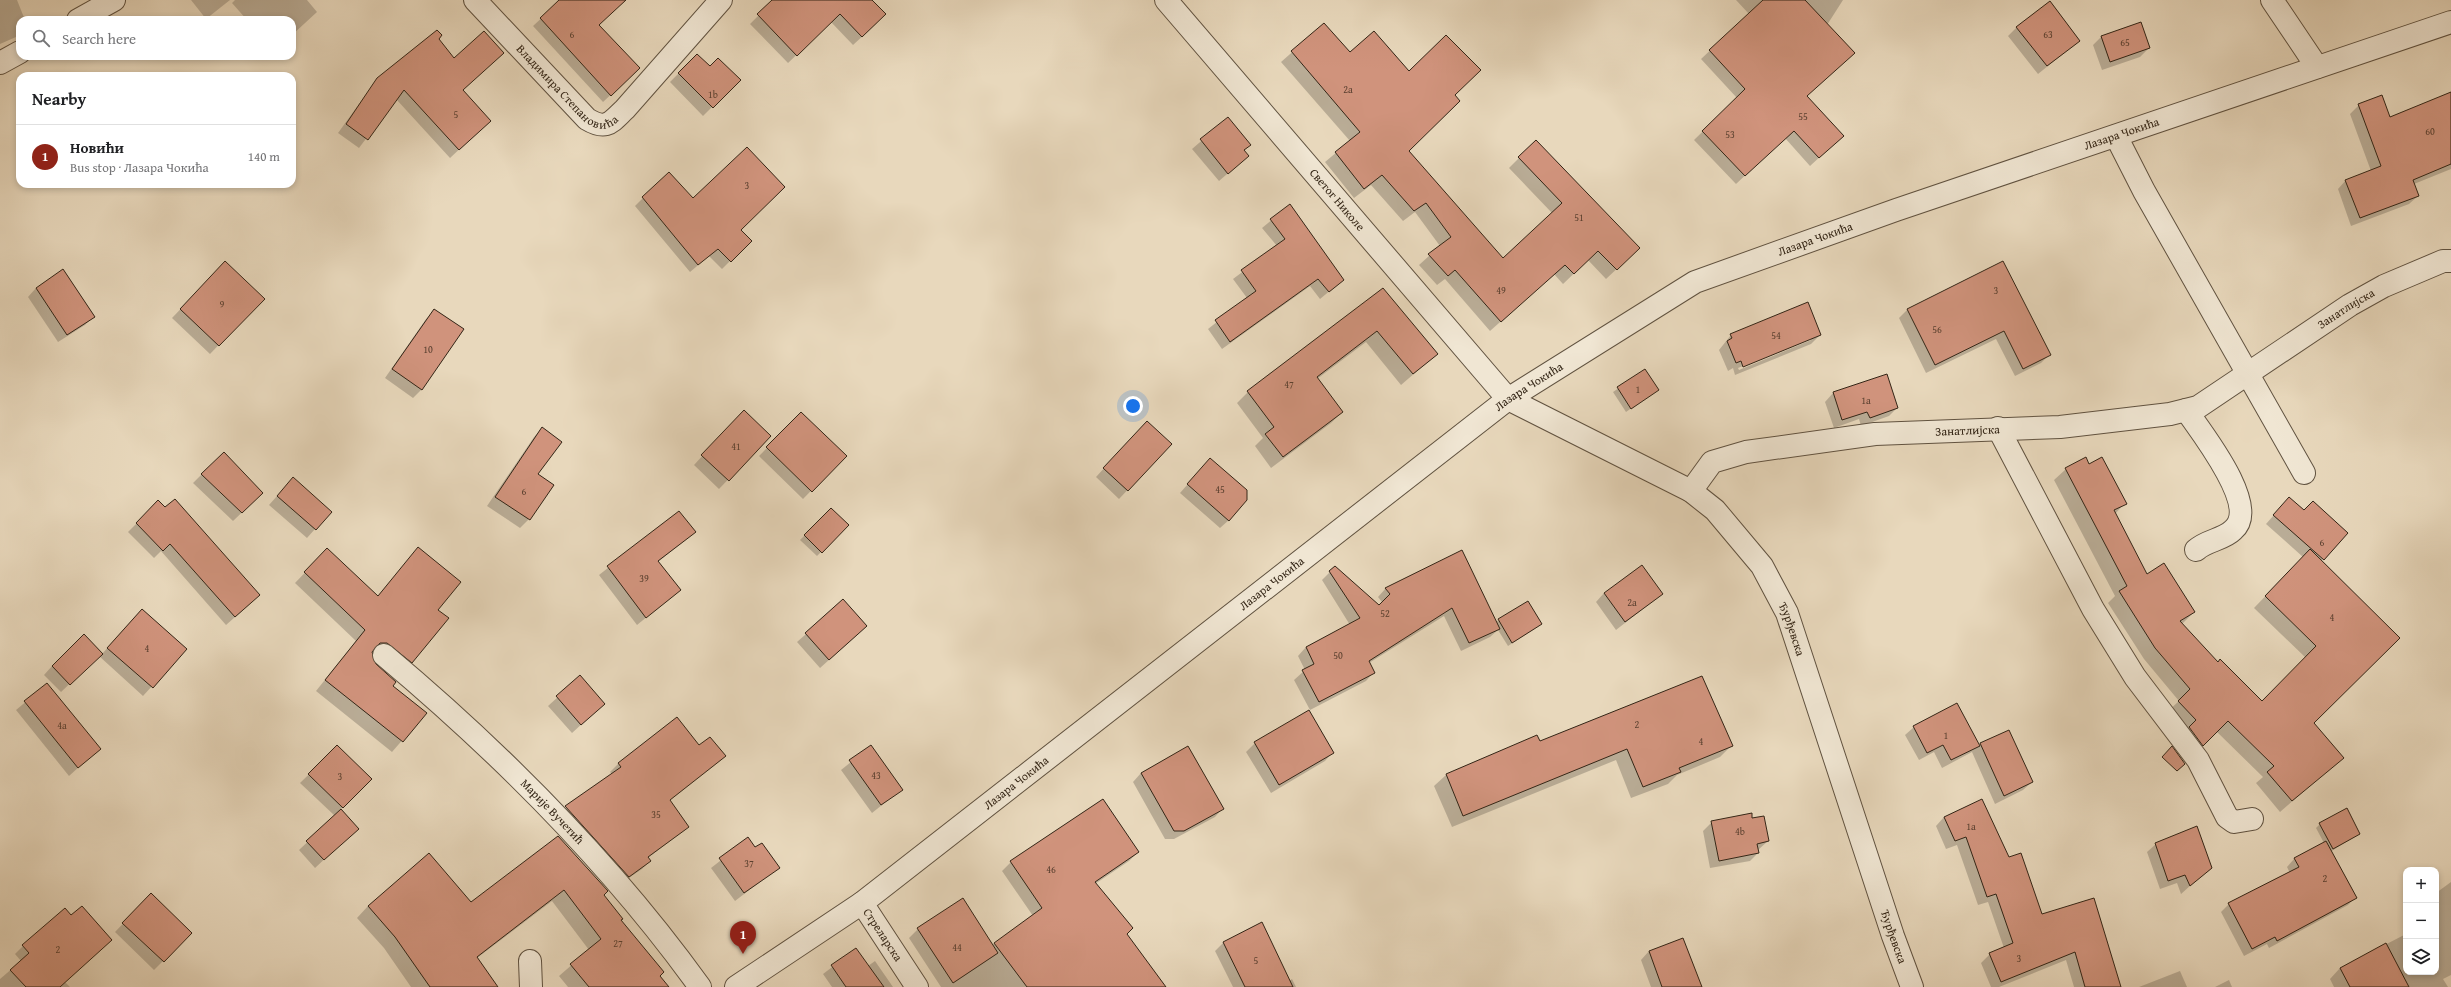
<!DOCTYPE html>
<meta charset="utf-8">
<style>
body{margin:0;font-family:"Gentium Book Plus",serif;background:#f2f2f2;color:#202124}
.controls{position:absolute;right:12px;bottom:12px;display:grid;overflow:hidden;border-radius:8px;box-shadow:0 2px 6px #0003}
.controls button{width:36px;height:36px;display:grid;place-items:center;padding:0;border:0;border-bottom:1px solid #e0e0e0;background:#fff;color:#202124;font:20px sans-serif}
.you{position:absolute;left:1133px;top:406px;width:14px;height:14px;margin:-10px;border:3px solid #fff;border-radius:50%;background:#1a73e8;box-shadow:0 0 0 6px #1a73e833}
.badge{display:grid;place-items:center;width:26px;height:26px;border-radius:50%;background:#8f2418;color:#fff;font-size:13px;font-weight:700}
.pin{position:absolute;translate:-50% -33px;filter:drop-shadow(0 1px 2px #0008)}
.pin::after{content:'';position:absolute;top:21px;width:14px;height:12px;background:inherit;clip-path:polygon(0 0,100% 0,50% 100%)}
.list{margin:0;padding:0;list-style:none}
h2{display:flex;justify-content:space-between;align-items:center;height:52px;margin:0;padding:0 16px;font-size:17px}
h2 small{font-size:13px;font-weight:400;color:#757577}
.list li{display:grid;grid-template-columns:26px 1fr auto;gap:12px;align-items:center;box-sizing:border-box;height:64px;padding:0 16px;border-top:1px solid #e0e0e0}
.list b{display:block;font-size:15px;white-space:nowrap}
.list p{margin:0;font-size:13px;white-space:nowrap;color:#757577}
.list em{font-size:13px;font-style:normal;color:#757577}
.icon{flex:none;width:22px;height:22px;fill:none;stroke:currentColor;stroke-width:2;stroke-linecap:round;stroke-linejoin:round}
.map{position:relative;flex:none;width:2451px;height:987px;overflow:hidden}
.search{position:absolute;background:#fff;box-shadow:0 2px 6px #0003;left:16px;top:16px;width:280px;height:44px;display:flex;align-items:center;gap:10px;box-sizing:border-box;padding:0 14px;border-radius:12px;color:#757577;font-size:15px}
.panel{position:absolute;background:#fff;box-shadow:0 2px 6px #0003;left:16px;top:72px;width:280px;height:116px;border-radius:12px}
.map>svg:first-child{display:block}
.shadow{fill:#0003;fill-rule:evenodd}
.building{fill:#d0937c;stroke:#332516}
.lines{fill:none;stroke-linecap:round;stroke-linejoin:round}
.minor-casing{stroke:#605240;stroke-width:24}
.minor{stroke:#f0e6d3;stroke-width:22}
.labels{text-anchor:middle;stroke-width:3;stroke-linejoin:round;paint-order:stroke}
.number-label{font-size:10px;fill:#5a4030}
.street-label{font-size:12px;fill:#332516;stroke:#f0e6d3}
</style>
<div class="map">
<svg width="2451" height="987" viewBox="0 0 2451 987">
<rect width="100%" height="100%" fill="#e8d8bc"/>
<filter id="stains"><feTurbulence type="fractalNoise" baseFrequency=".005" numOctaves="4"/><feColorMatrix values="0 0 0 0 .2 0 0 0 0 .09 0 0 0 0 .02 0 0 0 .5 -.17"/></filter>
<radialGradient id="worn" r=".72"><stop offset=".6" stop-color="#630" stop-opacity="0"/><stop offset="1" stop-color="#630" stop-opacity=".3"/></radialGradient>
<path class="shadow" d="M 0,0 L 17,0 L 25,20 L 20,20 L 20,34 L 16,37 L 0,44 Z
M 191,0 L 230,0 L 206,19 Z
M 235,0 L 307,0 L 317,12 L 292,35 L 292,20 L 247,20 L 232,3 Z
M 561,0 L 602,0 L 598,25 L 631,76 L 603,102 L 533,26 Z
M 774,0 L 871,0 L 877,23 L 853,45 L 831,22 L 788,63 L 750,24 Z
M 1736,0 L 1843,0 L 1827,25 L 1806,96 L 1834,144 L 1810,166 L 1785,138 L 1736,184 L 1694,140 L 1737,98 L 1701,59 L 1749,14 Z
M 1324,24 L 1350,53 L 1409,73 L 1454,96 L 1408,151 L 1503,260 L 1552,213 L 1509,168 L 1536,141 L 1639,248 L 1606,279 L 1588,260 L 1563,284 L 1554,274 L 1490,331 L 1445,279 L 1437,285 L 1419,265 L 1440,246 L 1415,212 L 1403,221 L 1371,185 L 1354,198 L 1325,162 L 1350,141 L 1281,62 Z
M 2017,27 L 2079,41 L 2038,74 L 2008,36 Z
M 2102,36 L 2149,48 L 2140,57 L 2102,70 L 2093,45 Z
M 438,39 L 481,129 L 450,158 L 396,99 L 359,148 L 338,133 L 372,86 L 381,77 Z
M 697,55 L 710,67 L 739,80 L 703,116 L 670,82 Z
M 2451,93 L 2451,169 L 2414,184 L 2418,196 L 2409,204 L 2351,226 L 2338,189 L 2346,180 L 2371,171 L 2350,114 L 2359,105 L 2389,118 Z
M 1228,118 L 1250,145 L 1244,151 L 1248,156 L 1219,181 L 1192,149 Z
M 643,198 L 693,199 L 740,230 L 750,241 L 722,269 L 709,256 L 690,272 L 635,206 Z
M 1290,205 L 1343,280 L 1320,299 L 1310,286 L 1222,349 L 1208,329 L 1247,298 L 1233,279 L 1277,246 L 1262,228 Z
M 2003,262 L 2049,355 L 2041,363 L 2015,376 L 1996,339 L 1926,373 L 1899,318 L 1907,310 Z
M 217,271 L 263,299 L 210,354 L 172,318 Z
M 36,288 L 93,317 L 85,325 L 58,342 L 28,297 Z
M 1383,289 L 1437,354 L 1401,385 L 1366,342 L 1317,379 L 1342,412 L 1331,423 L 1271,468 L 1255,446 L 1263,438 L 1237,403 L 1248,392 Z
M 435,311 L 422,389 L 413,398 L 385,378 L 426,319 Z
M 1731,335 L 1820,335 L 1811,344 L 1735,375 L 1733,368 L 1728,371 L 1719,350 ZM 1811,338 L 1811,340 L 1739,370 L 1738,368 Z
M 1644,371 L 1657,390 L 1626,412 L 1613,392 Z
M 1833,393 L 1897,408 L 1889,416 L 1861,426 L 1859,419 L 1834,428 L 1825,402 Z
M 801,413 L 845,456 L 803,499 L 759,456 Z
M 735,420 L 770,436 L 719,489 L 694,465 Z
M 542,429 L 536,474 L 552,485 L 529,519 L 520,528 L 487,506 L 534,437 Z
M 1138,431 L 1171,444 L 1119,499 L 1096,477 Z
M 2089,465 L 2125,503 L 2115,514 L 2147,575 L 2194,612 L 2182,624 L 2218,663 L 2262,703 L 2306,658 L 2254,608 L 2303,557 L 2266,524 L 2281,507 L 2304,511 L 2347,533 L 2321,561 L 2313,723 L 2342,758 L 2280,812 L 2256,783 L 2263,777 L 2216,731 L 2191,756 L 2167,712 L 2179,701 L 2144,659 L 2108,603 L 2115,596 L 2054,480 L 2066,469 Z
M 1202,468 L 1229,520 L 1220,528 L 1180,493 Z
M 202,474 L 254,501 L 233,521 L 193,483 Z
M 285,487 L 315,529 L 307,538 L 269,505 Z
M 158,502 L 251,603 L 226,625 L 161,551 L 154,558 L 128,532 Z
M 831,509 L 848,525 L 817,556 L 800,540 Z
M 679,512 L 695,532 L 658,562 L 680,590 L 637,625 L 599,575 Z
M 418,548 L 436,610 L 411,662 L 401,672 L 376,653 L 371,653 L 375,665 L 392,686 L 426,713 L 392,752 L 316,691 L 356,641 L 295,583 L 317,560 L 377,597 Z
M 1461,552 L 1496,622 L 1527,602 L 1541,624 L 1508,646 L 1498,630 L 1490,637 L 1461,651 L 1444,616 L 1369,663 L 1374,672 L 1366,681 L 1310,710 L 1294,680 L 1305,670 L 1298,656 L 1306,647 L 1350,625 L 1322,580 L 1330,572 L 1379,606 L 1382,602 L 1378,597 L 1386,588 Z
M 1604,593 L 1662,594 L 1616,630 L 1596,602 Z
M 133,619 L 186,649 L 143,696 L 99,656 L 61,692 L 44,675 L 52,666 L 102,654 Z
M 806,634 L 858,634 L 820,668 L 797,642 Z
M 580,677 L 595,712 L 572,733 L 548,706 Z
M 47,684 L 99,749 L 69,776 L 16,710 Z
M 1309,711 L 1333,752 L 1325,761 L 1271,793 L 1246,752 L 1255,743 Z
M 1914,727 L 1979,746 L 2008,731 L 2032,782 L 2023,790 L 1995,804 L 1972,752 L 1942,768 L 1934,752 L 1919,760 L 1905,735 Z
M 1537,736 L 1540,743 L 1732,745 L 1720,757 L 1677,775 L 1668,784 L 1631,798 L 1616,760 L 1452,827 L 1434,786 L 1446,775 Z
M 871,746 L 902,789 L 872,813 L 841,770 Z
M 337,747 L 370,779 L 340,810 L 357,829 L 315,868 L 299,850 L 335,816 L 300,783 Z
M 699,747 L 725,756 L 669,801 L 688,827 L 648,858 L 650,861 L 642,869 L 620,884 L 558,815 L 612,774 L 610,772 L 619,763 Z
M 1188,747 L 1223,808 L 1215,817 L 1174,839 L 1165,839 L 1133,782 L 1141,773 Z
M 1944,817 L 2008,858 L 2042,915 L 2120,987 L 2074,987 L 2066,960 L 1999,987 L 1991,987 L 1981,963 L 1990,954 L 2004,948 L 1988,902 L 1978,905 L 1957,845 L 1946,849 L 1936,826 Z
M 1752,819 L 1768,841 L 1758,850 L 1758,853 L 1750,861 L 1710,868 L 1703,831 L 1712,822 Z
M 2320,824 L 2359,834 L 2330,852 L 2356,897 L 2348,905 L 2269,948 L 2267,944 L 2244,956 L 2221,912 L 2229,904 L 2290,873 L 2287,867 L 2294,859 L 2324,843 L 2316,828 Z
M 2196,827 L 2210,868 L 2181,894 L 2177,883 L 2160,889 L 2147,852 L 2156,844 Z
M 558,837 L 603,895 L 665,987 L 568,987 L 559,976 L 589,950 L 552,901 L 477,958 L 497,987 L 411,987 L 384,948 L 357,918 L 368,906 L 471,903 Z
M 748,839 L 755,849 L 778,868 L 735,901 L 711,868 Z
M 1138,852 L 1129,861 L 1095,884 L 1158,987 L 941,987 L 909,938 L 918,929 L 992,945 L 1033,916 L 1002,871 L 1011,862 Z
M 2451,882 L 2451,975 L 2443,979 L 2448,987 L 2334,987 L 2330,979 L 2340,968 L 2406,934 L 2406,972 L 2436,972 L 2436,893 Z
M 151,894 L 191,933 L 154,970 L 115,932 Z
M 1683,939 L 1701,987 L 1651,987 L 1641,960 L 1649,951 Z
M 1224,942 L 1289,981 L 1292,979 L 1296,987 L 1233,987 L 1215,951 Z
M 23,946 L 65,982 L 70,987 L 0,987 L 0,979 L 21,961 L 15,954 Z
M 856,949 L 868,966 L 875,961 L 893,987 L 832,987 L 823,974 Z
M 2180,971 L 2187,987 L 2139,987 Z
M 2229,980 L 2232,987 L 2215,987 Z"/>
<path class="building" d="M 559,0 L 626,0 L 599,25 L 640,68 L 611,96 L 540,18 Z
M 772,0 L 872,0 L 886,14 L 862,37 L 840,14 L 797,56 L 757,14 Z
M 1763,0 L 1805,0 L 1855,53 L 1807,96 L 1844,136 L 1819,158 L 1794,131 L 1745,176 L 1702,131 L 1745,89 L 1709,50 Z
M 2050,1 L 2080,41 L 2047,66 L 2016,27 Z
M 2141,22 L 2150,48 L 2110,62 L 2101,36 Z
M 1324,23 L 1350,52 L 1374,31 L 1409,71 L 1446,35 L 1481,70 L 1455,95 L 1460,101 L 1409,151 L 1503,258 L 1562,203 L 1518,157 L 1536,140 L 1640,248 L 1617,270 L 1598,251 L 1574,274 L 1565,265 L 1501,322 L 1455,270 L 1448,276 L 1428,254 L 1451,237 L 1426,203 L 1414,211 L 1382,175 L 1364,189 L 1335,152 L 1360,132 L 1291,51 Z
M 437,30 L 442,35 L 439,39 L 454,58 L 484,31 L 504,53 L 463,90 L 491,121 L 459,150 L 404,90 L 368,140 L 346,124 L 377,78 Z
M 697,54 L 710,66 L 718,58 L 741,80 L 713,108 L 678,73 Z
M 2451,92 L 2451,164 L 2413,180 L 2419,196 L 2360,218 L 2345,180 L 2381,166 L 2358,104 L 2382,95 L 2390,117 Z
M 1228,117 L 1251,145 L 1244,150 L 1249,156 L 1228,174 L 1200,139 Z
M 747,147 L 785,187 L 741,230 L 752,241 L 731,262 L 718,249 L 698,265 L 642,197 L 669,172 L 693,198 Z
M 1290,204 L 1344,280 L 1329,292 L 1318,279 L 1230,342 L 1215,320 L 1256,291 L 1241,270 L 1285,239 L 1270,219 Z
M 225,261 L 265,299 L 219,346 L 180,309 Z
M 2003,261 L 2051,355 L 2023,369 L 2004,331 L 1935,365 L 1907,309 Z
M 63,269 L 95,317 L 67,335 L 36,288 Z
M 1383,288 L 1438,354 L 1413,374 L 1377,331 L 1317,377 L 1343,412 L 1283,457 L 1265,434 L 1274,427 L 1247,391 Z
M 1808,302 L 1821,335 L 1743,367 L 1741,361 L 1736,363 L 1727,341 L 1732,338 L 1730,334 Z
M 434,309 L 464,329 L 422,390 L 392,369 Z
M 1645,369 L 1659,390 L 1631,409 L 1617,387 Z
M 1887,374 L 1898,408 L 1870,418 L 1867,412 L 1842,420 L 1833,392 Z
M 744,410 L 771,436 L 729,481 L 701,455 Z
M 801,412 L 847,456 L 812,492 L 766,447 Z
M 1147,421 L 1172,444 L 1128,491 L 1103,468 Z
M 542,427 L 562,442 L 538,474 L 554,485 L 530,520 L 495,497 Z
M 224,452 L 263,493 L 242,513 L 201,474 Z
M 2086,457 L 2089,464 L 2102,457 L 2127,504 L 2114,510 L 2147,574 L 2164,563 L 2195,612 L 2180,621 L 2218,662 L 2220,659 L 2262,701 L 2316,646 L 2265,596 L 2310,549 L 2400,638 L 2314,723 L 2344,758 L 2292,801 L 2267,772 L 2274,766 L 2228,721 L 2203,746 L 2189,727 L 2196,720 L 2178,701 L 2190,689 L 2155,648 L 2119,591 L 2127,586 L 2065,468 Z
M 1210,458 L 1247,490 L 1247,500 L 1229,521 L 1187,484 Z
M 293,477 L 332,512 L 316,530 L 277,496 Z
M 2289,497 L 2304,510 L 2313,501 L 2348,533 L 2324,560 L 2273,515 Z
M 175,499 L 260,595 L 235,617 L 170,544 L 163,551 L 136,523 L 158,500 L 165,507 Z
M 831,508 L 849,525 L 822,553 L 804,535 Z
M 679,511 L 696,532 L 658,561 L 681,590 L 646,618 L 607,566 Z
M 418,547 L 461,582 L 438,610 L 449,618 L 412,663 L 387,643 L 380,643 L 372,652 L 376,664 L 396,682 L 393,686 L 427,713 L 403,742 L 325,680 L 365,630 L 304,572 L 327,548 L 378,596 Z
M 1462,550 L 1500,629 L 1469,643 L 1452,608 L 1369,661 L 1375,673 L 1319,702 L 1302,670 L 1314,664 L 1306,647 L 1360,618 L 1329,571 L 1335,566 L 1379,605 L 1390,594 L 1385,588 Z
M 1642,565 L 1663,594 L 1625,622 L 1604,593 Z
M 843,599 L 867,626 L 829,660 L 805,633 Z
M 1528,601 L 1542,624 L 1512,643 L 1498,619 Z
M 142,609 L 187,649 L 153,688 L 107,648 Z
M 84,634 L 103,654 L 70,685 L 52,666 Z
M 580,675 L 605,704 L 581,725 L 556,696 Z
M 1702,676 L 1733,746 L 1679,768 L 1681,772 L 1643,787 L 1627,749 L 1463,816 L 1446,774 L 1537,735 L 1540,741 Z
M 47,683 L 101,749 L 78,768 L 24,701 Z
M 1957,703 L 1980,746 L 1951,760 L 1943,745 L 1927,753 L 1913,726 Z
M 1309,710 L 1334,753 L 1279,785 L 1254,742 Z
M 677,717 L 699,745 L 710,737 L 726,756 L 670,800 L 689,827 L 648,857 L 651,861 L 629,877 L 565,806 L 621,767 L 618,763 Z
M 2009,730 L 2033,782 L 2004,796 L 1980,743 Z
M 337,745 L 372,779 L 343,808 L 308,774 Z
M 871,745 L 903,790 L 881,805 L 849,760 Z
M 1188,746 L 1224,809 L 1184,831 L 1174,831 L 1141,773 Z
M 2172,746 L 2185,764 L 2177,771 L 2162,757 Z
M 1103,799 L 1139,852 L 1095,882 L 1133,928 L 1127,934 L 1166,987 L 1027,987 L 994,943 L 1042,908 L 1010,861 Z
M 1982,799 L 2009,857 L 2021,853 L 2042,914 L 2094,898 L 2121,987 L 2085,987 L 2075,952 L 2001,982 L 1989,953 L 2013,943 L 1996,894 L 1987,897 L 1966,837 L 1955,841 L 1944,817 Z
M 2347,808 L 2360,834 L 2333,849 L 2319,823 Z
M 341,809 L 359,829 L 324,860 L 306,841 Z
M 1752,813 L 1752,818 L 1764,816 L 1769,841 L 1757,844 L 1759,853 L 1719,861 L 1711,821 Z
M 2197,826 L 2212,868 L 2190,886 L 2185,875 L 2168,881 L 2155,843 Z
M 558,836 L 608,891 L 604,895 L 623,919 L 621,920 L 664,972 L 660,976 L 669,987 L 589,987 L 570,964 L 601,939 L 564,890 L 477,957 L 498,987 L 430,987 L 395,937 L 368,906 L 429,853 L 471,902 Z
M 748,837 L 755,847 L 762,843 L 780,868 L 744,893 L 719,858 Z
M 2326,841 L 2357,898 L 2277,941 L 2275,937 L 2252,949 L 2228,903 L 2299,867 L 2294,858 Z
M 151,893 L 192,933 L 164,962 L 122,923 Z
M 963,898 L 998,953 L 953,983 L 917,928 Z
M 82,906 L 112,940 L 60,987 L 26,987 L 10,970 L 29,953 L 22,945 L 65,908 L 71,915 Z
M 1262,922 L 1293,987 L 1245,987 L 1223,942 Z
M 1683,938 L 1702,987 L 1662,987 L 1649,951 Z
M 2386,943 L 2409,987 L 2350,987 L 2340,968 Z
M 856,948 L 884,987 L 846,987 L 831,965 Z"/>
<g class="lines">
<g class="minor-casing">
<g id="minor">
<path id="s1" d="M 475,0 L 587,119 C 607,131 611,122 625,109 L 721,0"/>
<path id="s2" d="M 1166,0 L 1508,399 L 1691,491 L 1715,510 L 1762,566 L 1787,613 L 1893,936 L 1912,987"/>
<path d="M 2272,0 L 2317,67"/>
<path d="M 78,20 L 114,0"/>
<path d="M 0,63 L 20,52"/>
<path d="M 2116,136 L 2144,191 L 2304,473"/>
<path d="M 2186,410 C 2201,432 2261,507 2233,530 C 2223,540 2207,540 2196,550"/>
<path d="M 1998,428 L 2093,609 L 2135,677 L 2198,760 L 2227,817 L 2234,822 L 2252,819"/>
<path id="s3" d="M 1691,491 L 1712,462 L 1746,452 L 1875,434 L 2060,427 L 2170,414 L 2198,407 L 2350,305 L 2384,286 L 2443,261 L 2451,261"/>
<path id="s4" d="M 384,655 C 502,754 610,862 700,987"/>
<path id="s5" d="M 862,903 L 917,987"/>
<path d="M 530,961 L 531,987"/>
<path id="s6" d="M 736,987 L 862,903 L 1508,399 L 1695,282 L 1896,210 L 2451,22"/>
</g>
</g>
<use href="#minor" class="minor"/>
</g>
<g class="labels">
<g class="number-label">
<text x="572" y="38">6</text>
<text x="2048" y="38">63</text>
<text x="2125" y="46">65</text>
<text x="1348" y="93">2a</text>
<text x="713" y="98">1b</text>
<text x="456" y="118">5</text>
<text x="1803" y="120">55</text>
<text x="2430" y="135">60</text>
<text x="1730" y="138">53</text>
<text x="747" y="189">3</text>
<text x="1579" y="221">51</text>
<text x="1501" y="294">49</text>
<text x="1996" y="294">3</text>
<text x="222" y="308">9</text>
<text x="1937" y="333">56</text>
<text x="1776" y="339">54</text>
<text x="428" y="353">10</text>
<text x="1289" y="388">47</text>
<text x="1638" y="393">1</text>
<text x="1866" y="404">1a</text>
<text x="736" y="450">41</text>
<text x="1220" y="493">45</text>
<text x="524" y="495">6</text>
<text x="2322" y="546">6</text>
<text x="644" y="582">39</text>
<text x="1632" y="606">2a</text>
<text x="1385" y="617">52</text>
<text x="2332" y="621">4</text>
<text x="147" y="652">4</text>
<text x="1338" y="659">50</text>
<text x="1637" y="728">2</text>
<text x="62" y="729">4a</text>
<text x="1946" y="739">1</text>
<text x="1701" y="745">4</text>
<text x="876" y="779">43</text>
<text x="340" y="780">3</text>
<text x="656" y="818">35</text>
<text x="1971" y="830">1a</text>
<text x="1740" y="835">4b</text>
<text x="749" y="867">37</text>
<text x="1051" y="873">46</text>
<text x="2325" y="882">2</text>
<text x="618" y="947">27</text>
<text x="957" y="951">44</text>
<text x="58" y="953">2</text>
<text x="2019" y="962">3</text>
<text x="1256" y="964">5</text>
</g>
<g class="street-label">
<text dy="4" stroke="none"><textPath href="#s1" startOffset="130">Владимира Степановића</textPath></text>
<text dy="4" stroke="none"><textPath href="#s6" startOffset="1643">Лазара Чокића</textPath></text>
<text dy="4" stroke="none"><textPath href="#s2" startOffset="263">Светог Николе</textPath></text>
<text dy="4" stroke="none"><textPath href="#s6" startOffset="1319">Лазара Чокића</textPath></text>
<text dy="4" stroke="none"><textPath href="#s3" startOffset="704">Занатлијска</textPath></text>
<text dy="4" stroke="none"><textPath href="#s6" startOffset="995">Лазара Чокића</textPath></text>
<text dy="4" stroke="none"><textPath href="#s3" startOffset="294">Занатлијска</textPath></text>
<text dy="4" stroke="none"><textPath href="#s6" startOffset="671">Лазара Чокића</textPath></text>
<text dy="4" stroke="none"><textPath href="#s2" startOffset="904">Ђурђевска</textPath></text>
<text dy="4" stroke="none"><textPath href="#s6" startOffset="347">Лазара Чокића</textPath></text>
<text dy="4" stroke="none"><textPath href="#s4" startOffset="230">Марије Вучетић</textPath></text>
<text dy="4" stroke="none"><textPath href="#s5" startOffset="38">Стреларска</textPath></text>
<text dy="4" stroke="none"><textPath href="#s2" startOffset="1228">Ђурђевска</textPath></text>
</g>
</g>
<rect width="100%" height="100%" filter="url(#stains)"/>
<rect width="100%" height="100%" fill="url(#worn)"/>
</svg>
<div class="controls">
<button>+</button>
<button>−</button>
<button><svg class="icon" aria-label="layers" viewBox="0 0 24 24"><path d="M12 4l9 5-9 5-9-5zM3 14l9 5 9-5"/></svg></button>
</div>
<div class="you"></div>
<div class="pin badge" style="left:743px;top:954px">1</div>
<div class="search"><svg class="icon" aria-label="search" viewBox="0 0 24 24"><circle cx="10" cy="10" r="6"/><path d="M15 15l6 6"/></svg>Search here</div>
<section class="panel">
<h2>Nearby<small></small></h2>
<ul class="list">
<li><span class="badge">1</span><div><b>Новићи</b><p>Bus stop · Лазара Чокића</p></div><em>140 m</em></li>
</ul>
</section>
</div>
